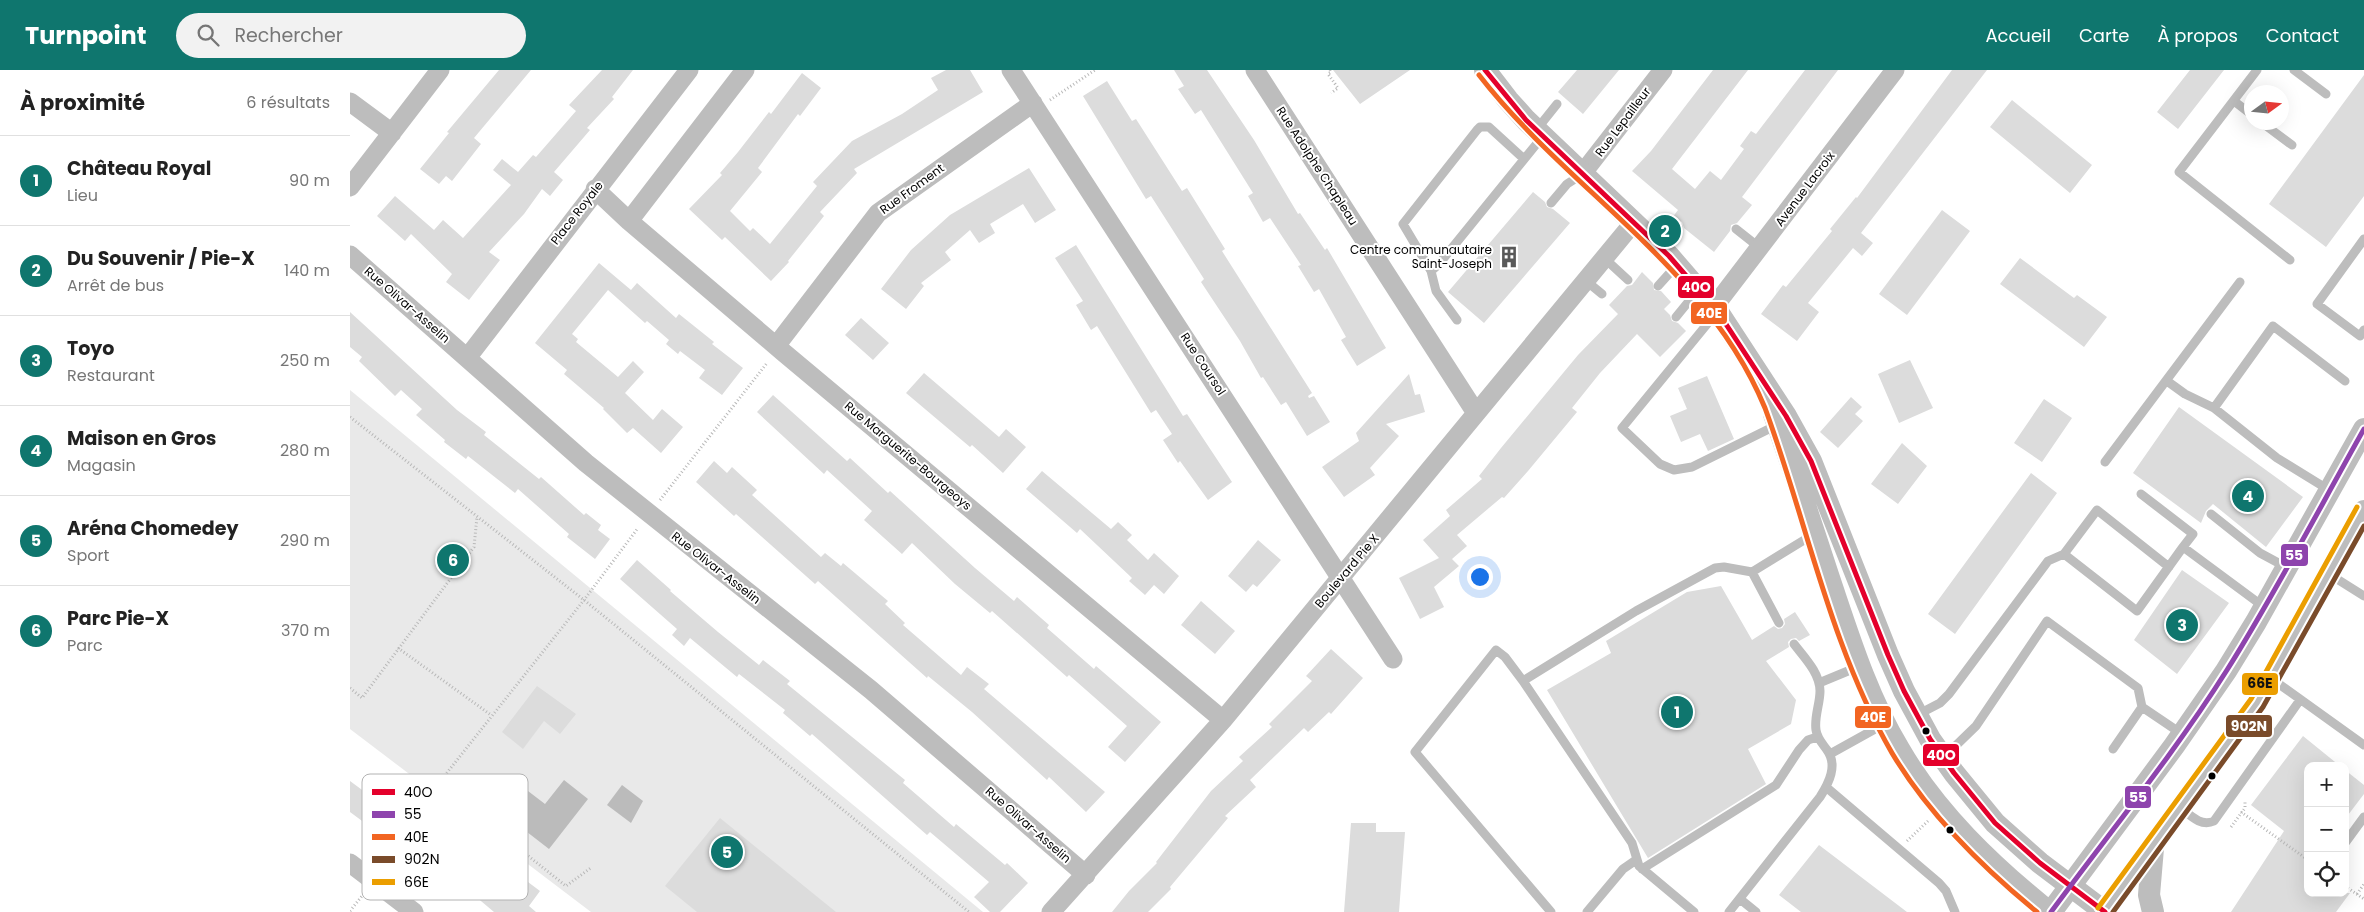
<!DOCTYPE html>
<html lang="fr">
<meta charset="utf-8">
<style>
body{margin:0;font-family:Poppins,sans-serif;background:#f2f2f2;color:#222}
.controls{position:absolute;right:15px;bottom:15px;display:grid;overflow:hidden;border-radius:10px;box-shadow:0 5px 20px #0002}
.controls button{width:45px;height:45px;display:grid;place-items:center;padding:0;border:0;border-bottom:1px solid #e0e0e0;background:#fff;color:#222;font:25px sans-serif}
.compass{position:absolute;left:1894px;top:15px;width:45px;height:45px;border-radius:50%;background:#fff;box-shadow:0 5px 20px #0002;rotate:75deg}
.you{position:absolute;left:1129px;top:506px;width:18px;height:18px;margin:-12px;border:4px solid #fff;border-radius:50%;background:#1a73e8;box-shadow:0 0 0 8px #1a73e833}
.badge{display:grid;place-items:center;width:32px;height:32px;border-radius:50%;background:#0f766e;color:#fff;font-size:16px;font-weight:700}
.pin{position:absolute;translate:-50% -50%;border:2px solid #fff;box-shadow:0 1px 5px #0006}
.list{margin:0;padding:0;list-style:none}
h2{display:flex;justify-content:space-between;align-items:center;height:65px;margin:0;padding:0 20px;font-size:21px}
h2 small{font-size:16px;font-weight:400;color:#767676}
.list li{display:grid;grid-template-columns:32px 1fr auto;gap:15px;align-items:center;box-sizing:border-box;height:90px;padding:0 20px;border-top:1px solid #e0e0e0}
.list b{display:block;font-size:19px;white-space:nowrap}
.list p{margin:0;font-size:16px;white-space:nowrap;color:#767676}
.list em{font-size:16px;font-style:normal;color:#767676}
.icon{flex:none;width:28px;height:28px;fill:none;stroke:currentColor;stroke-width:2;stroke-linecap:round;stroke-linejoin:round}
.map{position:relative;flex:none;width:2014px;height:842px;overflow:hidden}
header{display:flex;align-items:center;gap:30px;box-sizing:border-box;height:70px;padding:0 25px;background:#0f766e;color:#fff}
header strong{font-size:24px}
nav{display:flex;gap:28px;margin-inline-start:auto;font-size:18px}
.search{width:350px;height:45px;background:#f2f2f2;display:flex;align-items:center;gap:12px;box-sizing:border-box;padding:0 18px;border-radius:28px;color:#767676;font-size:19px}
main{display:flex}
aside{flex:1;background:#fff}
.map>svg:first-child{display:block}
.green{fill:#e9e9e9}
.water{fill:#bbb}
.building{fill:#dcdcdc}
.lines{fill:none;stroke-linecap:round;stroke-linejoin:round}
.path{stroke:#b8b8b8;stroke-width:3;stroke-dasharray:1 2.5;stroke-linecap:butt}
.service{stroke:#bdbdbd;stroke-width:9}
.minor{stroke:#bdbdbd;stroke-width:19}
.tertiary{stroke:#bdbdbd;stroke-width:22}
.bus-1-casing{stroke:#fff;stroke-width:9}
.bus-2-casing{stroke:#fff;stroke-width:9}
.bus-3-casing{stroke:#fff;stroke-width:9}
.bus-4-casing{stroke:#fff;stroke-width:9}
.bus-5-casing{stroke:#fff;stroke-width:9}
.bus-1{stroke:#e4002b;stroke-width:5}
.bus-2{stroke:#8e44ad;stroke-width:5}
.bus-3{stroke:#f26522;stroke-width:5}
.bus-4{stroke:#7a4b2a;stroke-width:5}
.bus-5{stroke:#eb9e00;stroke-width:5}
.bus-dot{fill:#000;stroke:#fff;stroke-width:2}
.labels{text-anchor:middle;stroke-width:4;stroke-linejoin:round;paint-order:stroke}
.street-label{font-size:12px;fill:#000;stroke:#fff}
.poi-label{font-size:12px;fill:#000;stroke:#fff;text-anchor:end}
.key{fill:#fff;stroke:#b2b2b2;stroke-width:1}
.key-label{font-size:14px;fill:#000}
.line-badge{stroke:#fff;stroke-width:2}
.badge-label{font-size:14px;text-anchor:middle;font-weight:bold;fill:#fff}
.pale-badge-label{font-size:14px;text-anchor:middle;font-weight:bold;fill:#111}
</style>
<header>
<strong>Turnpoint</strong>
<div class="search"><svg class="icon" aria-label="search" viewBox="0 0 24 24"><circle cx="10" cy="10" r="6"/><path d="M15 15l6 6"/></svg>Rechercher</div>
<nav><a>Accueil</a><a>Carte</a><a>À propos</a><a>Contact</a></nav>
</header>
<main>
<aside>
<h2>À proximité<small>6 résultats</small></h2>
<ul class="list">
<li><span class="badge">1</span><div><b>Château Royal</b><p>Lieu</p></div><em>90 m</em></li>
<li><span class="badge">2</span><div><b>Du Souvenir / Pie-X</b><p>Arrêt de bus</p></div><em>140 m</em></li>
<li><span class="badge">3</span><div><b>Toyo</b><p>Restaurant</p></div><em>250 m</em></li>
<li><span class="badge">4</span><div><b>Maison en Gros</b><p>Magasin</p></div><em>280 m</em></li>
<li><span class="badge">5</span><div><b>Aréna Chomedey</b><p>Sport</p></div><em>290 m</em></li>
<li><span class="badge">6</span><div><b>Parc Pie-X</b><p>Parc</p></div><em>370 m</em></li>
</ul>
</aside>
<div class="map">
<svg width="2014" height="842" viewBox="0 0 2014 842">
<rect width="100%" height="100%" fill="#fff"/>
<path class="green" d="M 0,320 L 633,842 L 241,842 L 0,659 Z"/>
<path class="water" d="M 161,708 L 195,734 L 214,710 L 238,729 L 199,779 L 141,734 Z
M 272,715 L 293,731 L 281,753 L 257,735 Z"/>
<path class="building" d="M 149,0 L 181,0 L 124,68 L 131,74 L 102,111 L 96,106 L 89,114 L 70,99 L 99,63 L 97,62 Z
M 252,0 L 283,0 L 262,27 L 264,29 L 237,58 L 240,60 L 204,102 L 213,110 L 200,126 L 192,119 L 174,144 L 139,182 L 150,190 L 119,230 L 96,212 L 102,204 L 61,164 L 55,171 L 27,146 L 45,126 L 84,160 L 93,150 L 113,168 L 161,115 L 143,100 L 152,89 L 168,102 L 183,85 L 186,87 L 226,41 L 219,35 Z
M 596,0 L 620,0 L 633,22 L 504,99 L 507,103 L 470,142 L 474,146 L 438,191 L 439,192 L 421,211 L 375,167 L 372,170 L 339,139 L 372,105 L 370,103 L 388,82 L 419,42 L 421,44 L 452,3 L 471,18 L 450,46 L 448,44 L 408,98 L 412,102 L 380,141 L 400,161 L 403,158 L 420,174 L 467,116 L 463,112 L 502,71 L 552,44 L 588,20 L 581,8 Z
M 824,0 L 857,0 L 904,70 L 948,144 L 950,143 L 975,180 L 977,178 L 1036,278 L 1007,296 L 991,270 L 996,267 L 969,219 L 964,222 L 948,196 L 951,195 L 920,148 L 913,152 L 898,126 L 903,123 L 851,40 L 845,44 L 828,19 L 834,16 Z
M 983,0 L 1060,0 L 1010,34 Z
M 1227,0 L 1269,0 L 1233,44 L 1208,22 Z
M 1363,0 L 1398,0 L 1322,99 L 1345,119 L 1360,101 L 1371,110 L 1394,79 L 1390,76 L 1401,61 L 1406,64 L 1455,0 L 1488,0 L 1392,127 L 1402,135 L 1387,153 L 1381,155 L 1380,161 L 1364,182 L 1334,158 L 1332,152 L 1322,148 L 1328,140 L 1282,101 L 1301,81 Z
M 1602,0 L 1637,0 L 1511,163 L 1523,173 L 1512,186 L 1503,178 L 1458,233 L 1469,242 L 1447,271 L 1411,244 L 1433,215 L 1436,217 L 1482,161 L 1480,159 L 1506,127 L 1507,128 Z
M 1840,0 L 1874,0 L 1828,59 L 1807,42 Z
M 2014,5 L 2014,126 L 1976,177 L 1919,134 Z
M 757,11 L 782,51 L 786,49 L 832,121 L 837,118 L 875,179 L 872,181 L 962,323 L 958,326 L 959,328 L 964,326 L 980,352 L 957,366 L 936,332 L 931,335 L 913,307 L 911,308 L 890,271 L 851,212 L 854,209 L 801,126 L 796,129 L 733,26 Z
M 1662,30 L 1742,95 L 1720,123 L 1640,57 Z
M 679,98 L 706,140 L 685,153 L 673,134 L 640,154 L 645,163 L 629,173 L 620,160 L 595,182 L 601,190 L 571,213 L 574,216 L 556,239 L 531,219 L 561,180 L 600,145 Z
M 1183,122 L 1195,132 L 1197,137 L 1203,139 L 1220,153 L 1134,253 L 1098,222 Z
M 1592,140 L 1620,161 L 1557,245 L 1529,224 Z
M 726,175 L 833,346 L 837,344 L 882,412 L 858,430 L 830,391 L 828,393 L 813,370 L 822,364 L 806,340 L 801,343 L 747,256 L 741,260 L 726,235 L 733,231 L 705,188 Z
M 1670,188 L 1724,228 L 1727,225 L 1757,247 L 1734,277 L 1650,214 Z
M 249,193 L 281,220 L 287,213 L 326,248 L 329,244 L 364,272 L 362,274 L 393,298 L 372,325 L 349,308 L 355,300 L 330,281 L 328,284 L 316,274 L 319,270 L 297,251 L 295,253 L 258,220 L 222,264 L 228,269 L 226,272 L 268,307 L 283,291 L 294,302 L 275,323 L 303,350 L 312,339 L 333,357 L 311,383 L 283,358 L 277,363 L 253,339 L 254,338 L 214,304 L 217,300 L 185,273 Z
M 1292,202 L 1303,213 L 1304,220 L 1311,221 L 1321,232 L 1314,239 L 1320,245 L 1322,251 L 1328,253 L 1336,261 L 1310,287 L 1287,264 L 1250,303 L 1222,338 L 1227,342 L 1178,401 L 1154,428 L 1152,427 L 1107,465 L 1117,476 L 1102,489 L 1109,496 L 1084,517 L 1094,537 L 1070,549 L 1049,508 L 1089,488 L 1073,470 L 1100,446 L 1096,440 L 1132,409 L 1129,406 L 1151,378 L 1228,285 L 1268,244 L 1259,235 L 1277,216 L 1282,215 Z
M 0,242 L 107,340 L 136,362 L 134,365 L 189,409 L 191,407 L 234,445 L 236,443 L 251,455 L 248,460 L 260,469 L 245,489 L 217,467 L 219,464 L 168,419 L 165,423 L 118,386 L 116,389 L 94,372 L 95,370 L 66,345 L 72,339 L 51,320 L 45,326 L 9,291 L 12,287 L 0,277 Z
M 511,248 L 539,273 L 523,290 L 495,265 Z
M 1560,290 L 1583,338 L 1549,353 L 1528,304 Z
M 574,303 L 649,367 L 656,359 L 676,377 L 653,403 L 622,375 L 620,377 L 556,323 Z
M 1059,304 L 1065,325 L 1070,324 L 1075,342 L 1036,354 L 1049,366 L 1020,398 L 1025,405 L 994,427 L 972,397 L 1009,371 L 1006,363 Z
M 1357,306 L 1384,369 L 1358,381 L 1350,364 L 1331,372 L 1320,346 L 1337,339 L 1328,318 Z
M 423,325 L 497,391 L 500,388 L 538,423 L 540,421 L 625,498 L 664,531 L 667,527 L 699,555 L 697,558 L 744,599 L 746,596 L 811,652 L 775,692 L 758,677 L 777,656 L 719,605 L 717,607 L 642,541 L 640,543 L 605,514 L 562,473 L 552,484 L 514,450 L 522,441 L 477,400 L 474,404 L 407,342 Z
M 1501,327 L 1512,337 L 1505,344 L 1513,351 L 1488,378 L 1470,362 Z
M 1694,329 L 1722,348 L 1692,392 L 1664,373 Z
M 1829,337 L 1953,427 L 1916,477 L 1863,434 L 1856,441 L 1851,453 L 1783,403 Z
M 1552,373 L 1577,396 L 1548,434 L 1521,414 Z
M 364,391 L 377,403 L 382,397 L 407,420 L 402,425 L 471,487 L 475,483 L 491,496 L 493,493 L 538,531 L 535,534 L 555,553 L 553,555 L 611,605 L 617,597 L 639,614 L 634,619 L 755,722 L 736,742 L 699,707 L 697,710 L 622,642 L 578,606 L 577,608 L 468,511 L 465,514 L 386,444 L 384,446 L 346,412 Z
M 692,401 L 761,459 L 768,452 L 782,465 L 777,470 L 798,490 L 804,483 L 829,506 L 814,524 L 804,515 L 795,525 L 779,511 L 782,508 L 730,459 L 727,463 L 676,419 Z
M 1681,403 L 1707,423 L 1605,564 L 1578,544 Z
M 908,470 L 931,490 L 907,517 L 903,514 L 896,522 L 878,506 Z
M 287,490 L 321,520 L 320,521 L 368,562 L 409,595 L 413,590 L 440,611 L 437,614 L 555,710 L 553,713 L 604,757 L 606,754 L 655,795 L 657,793 L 678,813 L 650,842 L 640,842 L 624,827 L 639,812 L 580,762 L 577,765 L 462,664 L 460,666 L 433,643 L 435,640 L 389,604 L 387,607 L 340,568 L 334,576 L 322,565 L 327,559 L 270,509 Z
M 1832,500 L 1879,533 L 1827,604 L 1784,570 Z
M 1371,516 L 1402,570 L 1424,556 L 1428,559 L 1432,558 L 1435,554 L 1434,549 L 1445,542 L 1460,565 L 1449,571 L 1446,568 L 1441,569 L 1438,572 L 1439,577 L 1416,591 L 1446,630 L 1441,654 L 1398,679 L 1416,714 L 1298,788 L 1197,620 L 1261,583 L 1256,571 L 1337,522 Z
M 851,531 L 885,561 L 865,584 L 831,555 Z
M 981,579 L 1013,608 L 981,644 L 979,642 L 958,662 L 954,658 L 900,710 L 906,717 L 875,746 L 878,748 L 820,817 L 821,819 L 798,842 L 762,842 L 779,821 L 807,793 L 806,792 L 861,721 L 893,691 L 889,687 L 922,657 L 919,654 L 962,611 L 956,606 Z
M 187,616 L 226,644 L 210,664 L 194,651 L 173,679 L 152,662 Z
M 1953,666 L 1990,696 L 1958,696 L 1958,823 L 2000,823 L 1986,842 L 1881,842 L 1934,761 L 1901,735 Z
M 1995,700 L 2014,715 L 2014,724 L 1995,749 Z
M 0,711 L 46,745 L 31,765 L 0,742 Z
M 370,748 L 486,842 L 347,842 L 315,816 Z
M 1001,753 L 1026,753 L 1026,762 L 1055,762 L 1049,842 L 994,842 Z
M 80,760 L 121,790 L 119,793 L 152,821 L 156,816 L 168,827 L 178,812 L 190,821 L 179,836 L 186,842 L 144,842 L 106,810 L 104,813 L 64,784 Z
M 1469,775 L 1557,842 L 1451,842 L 1429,825 Z"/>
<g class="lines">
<path class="path" d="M 980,0 L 981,2 L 978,4 L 988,18 L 981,23
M 700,30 L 745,0
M 0,347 L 234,530 L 619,842
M 310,430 L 417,293
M 48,578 L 141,645
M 0,618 L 12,628 L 124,477 L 127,447
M 88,714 L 216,816 L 242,797
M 1891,742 L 1958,790
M 1881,757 L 1895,738 L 1895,730
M 1557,771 L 1578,751
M 34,796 L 88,714 L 234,530 L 288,458
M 1995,816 L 2014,829
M 2007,824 L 2014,814
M 0,841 L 12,826"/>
<path class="service" d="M 1907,0 L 1829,102 L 1940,190
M 1944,0 L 1976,24
M 1884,31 L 1902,45
M 1911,52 L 1942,75
M 1187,59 L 1207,34
M 1174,89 L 1139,57 L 1130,57 L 1127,60 L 1053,154 L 1081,201 L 1089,194 L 1193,66
M 1201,133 L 1217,114 L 1231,105
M 1386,159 L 1410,178
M 2014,169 L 1967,234 L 2010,266 L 2014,260
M 1311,178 L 1328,157
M 1253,187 L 1278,210
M 1081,201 L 1086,221 L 1107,250
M 1235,210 L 1252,224
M 1308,216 L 1326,196
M 1363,239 L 1358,253 L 1272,358 L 1310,394 L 1324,400 L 1342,397 L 1427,355
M 1326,247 L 1348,220
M 1817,311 L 1835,324 L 1864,338 L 1927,388 L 1979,420
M 1864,338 L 1923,256 L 1995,311
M 1755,392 L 1890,212
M 1791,424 L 1843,464 L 1833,477
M 1861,444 L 1910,483 L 1936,497
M 1819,497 L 1747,440 L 1714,484 L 1787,541 L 1833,477 L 1914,537
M 1402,502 L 1464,464
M 1979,504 L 2014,526
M 1922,609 L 2014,675
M 1173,611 L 1155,587 L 1146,580 L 1065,682 L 1201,842
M 1469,613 L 1510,596
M 1792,637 L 1832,664
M 1567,645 L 1590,633 L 1599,624 L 1698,491 L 1714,484
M 1480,684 L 1534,654
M 1593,688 L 1626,656 L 1697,551 L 1788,618 L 1792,637 L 1763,679
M 1476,717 L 1589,813 L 1596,821 L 1605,842
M 1831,738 C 1841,746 1851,757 1864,751 L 1950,630
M 1995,773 L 2014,747
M 1292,799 L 1426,715 L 1449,680 L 1458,670 L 1467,667
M 1390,829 L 1406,842
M 1237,842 L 1273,799 L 1286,790
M 1344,842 L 1289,796 L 1282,773 L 1173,611 L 1286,541 L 1365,498 L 1374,497 L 1402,502 L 1429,553
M 1379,842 L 1470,727 C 1479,713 1488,695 1477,680 C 1472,673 1467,668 1466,660 C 1464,647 1470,634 1470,621 C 1470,603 1454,587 1444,574"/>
<path class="minor" d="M 661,0 L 1043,589
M 905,0 L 1126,343
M 0,32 L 42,63
M 1232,104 L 1313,0
M 0,117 L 90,0
M 245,119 L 279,151 L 433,282 L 873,650
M 279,151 L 395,0
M 0,185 L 236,393 L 521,620 L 736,805
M 1364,237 L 1545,0
M 426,276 L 528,143 L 683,33
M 117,288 L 339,0
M 0,793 L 64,842
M 701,842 L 873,650 L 1284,152"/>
<path class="tertiary" d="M 1135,0 L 1158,30 L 1176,50 L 1319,186 L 1370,245 L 1436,346 L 1461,391 L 1538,585 L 1554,621 L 1580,669 L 1604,703 L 1645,753 L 1690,793 L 1755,842
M 1424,344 C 1443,398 1461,453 1479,508 C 1499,567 1517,626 1549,679 C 1586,743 1642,796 1699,842
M 1701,842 L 1824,676 L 1876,601 L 1906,552 L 2014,359
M 1754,842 L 1907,633 L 2014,441
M 1803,842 L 1799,825 L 1803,778"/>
<g class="bus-1-casing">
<path id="bus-1" d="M 1135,0 L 1176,50 L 1319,186 L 1370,245 L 1436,346 L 1461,391 L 1538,585 L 1554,621 L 1580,669 L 1604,703 L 1645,753 L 1690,793 L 1755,842"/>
</g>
<g class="bus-2-casing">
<path id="bus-2" d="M 1701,842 C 1760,762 1824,684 1877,600 C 1926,522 1969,439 2014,359"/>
</g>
<g class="bus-3-casing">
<path id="bus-3" d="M 1129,5 C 1219,121 1357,197 1415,338 C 1457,452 1480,576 1542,683 C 1579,745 1632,797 1687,842"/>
</g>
<g class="bus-4-casing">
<path id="bus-4" d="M 1763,842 L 1913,637 L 2014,456"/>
</g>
<g class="bus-5-casing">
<path id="bus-5" d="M 1748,838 L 1901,629 L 2007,437"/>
</g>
<use href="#bus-1" class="bus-1"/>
<use href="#bus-2" class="bus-2"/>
<use href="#bus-3" class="bus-3"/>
<use href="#bus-4" class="bus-4"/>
<use href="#bus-5" class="bus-5"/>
</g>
<defs>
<g id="building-bare" transform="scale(1.725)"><path d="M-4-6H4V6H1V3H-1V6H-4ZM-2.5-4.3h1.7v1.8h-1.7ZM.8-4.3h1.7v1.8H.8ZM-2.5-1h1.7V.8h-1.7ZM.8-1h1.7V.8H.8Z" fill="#595959" stroke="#fff" stroke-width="2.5" paint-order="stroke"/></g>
</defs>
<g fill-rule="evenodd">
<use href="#building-bare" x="1159" y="187"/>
</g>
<g class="bus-dot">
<circle cx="1576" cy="661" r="4.5"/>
<circle cx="1862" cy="706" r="4.5"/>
<circle cx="1600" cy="760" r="4.5"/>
</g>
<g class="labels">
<g class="street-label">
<text transform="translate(1273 52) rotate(-53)" y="4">Rue Lepailleur</text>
<text transform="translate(967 96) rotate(57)" y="4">Rue Adolphe Chapleau</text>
<text transform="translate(562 119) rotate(-36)" y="4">Rue Froment</text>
<text transform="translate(1455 119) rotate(-53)" y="4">Avenue Lacroix</text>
<text transform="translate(227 143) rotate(-52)" y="4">Place Royale</text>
<text transform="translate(57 235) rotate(41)" y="4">Rue Olivar-Asselin</text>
<text transform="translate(853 294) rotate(57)" y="4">Rue Coursol</text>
<text transform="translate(558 386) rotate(40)" y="4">Rue Marguerite-Bourgeoys</text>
<text transform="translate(366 498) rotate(38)" y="4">Rue Olivar-Asselin</text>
<text transform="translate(997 501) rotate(-50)" y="4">Boulevard Pie X</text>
<text transform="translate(678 755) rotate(41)" y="4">Rue Olivar-Asselin</text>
</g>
<g class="poi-label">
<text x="1142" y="184">Centre communautaire<tspan x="1142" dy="14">Saint-Joseph</tspan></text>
</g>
</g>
<rect x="12" y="704" width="166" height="126" rx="8" class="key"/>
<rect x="22" y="719" width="23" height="6" fill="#e4002b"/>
<rect x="22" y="741" width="23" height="7" fill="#8e44ad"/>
<rect x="22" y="764" width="23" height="6" fill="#f26522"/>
<rect x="22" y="786" width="23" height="7" fill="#7a4b2a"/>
<rect x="22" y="809" width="23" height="6" fill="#eb9e00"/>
<g class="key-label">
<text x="54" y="727">40O</text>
<text x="54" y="749">55</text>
<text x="54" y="772">40E</text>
<text x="54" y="794">902N</text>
<text x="54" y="817">66E</text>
</g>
<g class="line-badge">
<rect x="1327" y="205" width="38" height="24" rx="5" fill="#e4002b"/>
<rect x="1340" y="231" width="38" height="24" rx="5" fill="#f26522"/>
<rect x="1930" y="473" width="29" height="24" rx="5" fill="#8e44ad"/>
<rect x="1891" y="602" width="38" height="24" rx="5" fill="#eb9e00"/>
<rect x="1504" y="635" width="38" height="24" rx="5" fill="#f26522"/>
<rect x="1875" y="644" width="48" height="24" rx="5" fill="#7a4b2a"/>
<rect x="1572" y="673" width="38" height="24" rx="5" fill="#e4002b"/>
<rect x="1774" y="715" width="28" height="24" rx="5" fill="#8e44ad"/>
</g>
<g class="badge-label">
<text x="1346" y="222">40O</text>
<text x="1359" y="248">40E</text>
<text x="1944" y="490">55</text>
<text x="1523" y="652">40E</text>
<text x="1899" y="661">902N</text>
<text x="1591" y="690">40O</text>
<text x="1788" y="732">55</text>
</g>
<g class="pale-badge-label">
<text x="1910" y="618">66E</text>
</g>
</svg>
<div class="controls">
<button>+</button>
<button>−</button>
<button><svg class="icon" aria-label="locate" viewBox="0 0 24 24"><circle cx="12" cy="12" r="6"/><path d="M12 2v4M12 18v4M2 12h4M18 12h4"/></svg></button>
</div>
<svg class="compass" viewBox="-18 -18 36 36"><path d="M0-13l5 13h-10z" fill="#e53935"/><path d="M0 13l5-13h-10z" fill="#767676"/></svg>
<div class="you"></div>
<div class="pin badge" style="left:1327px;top:642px">1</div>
<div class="pin badge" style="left:1315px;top:161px">2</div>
<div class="pin badge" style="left:1832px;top:555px">3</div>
<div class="pin badge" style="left:1898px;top:426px">4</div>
<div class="pin badge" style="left:377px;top:782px">5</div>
<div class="pin badge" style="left:103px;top:490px">6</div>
</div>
</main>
